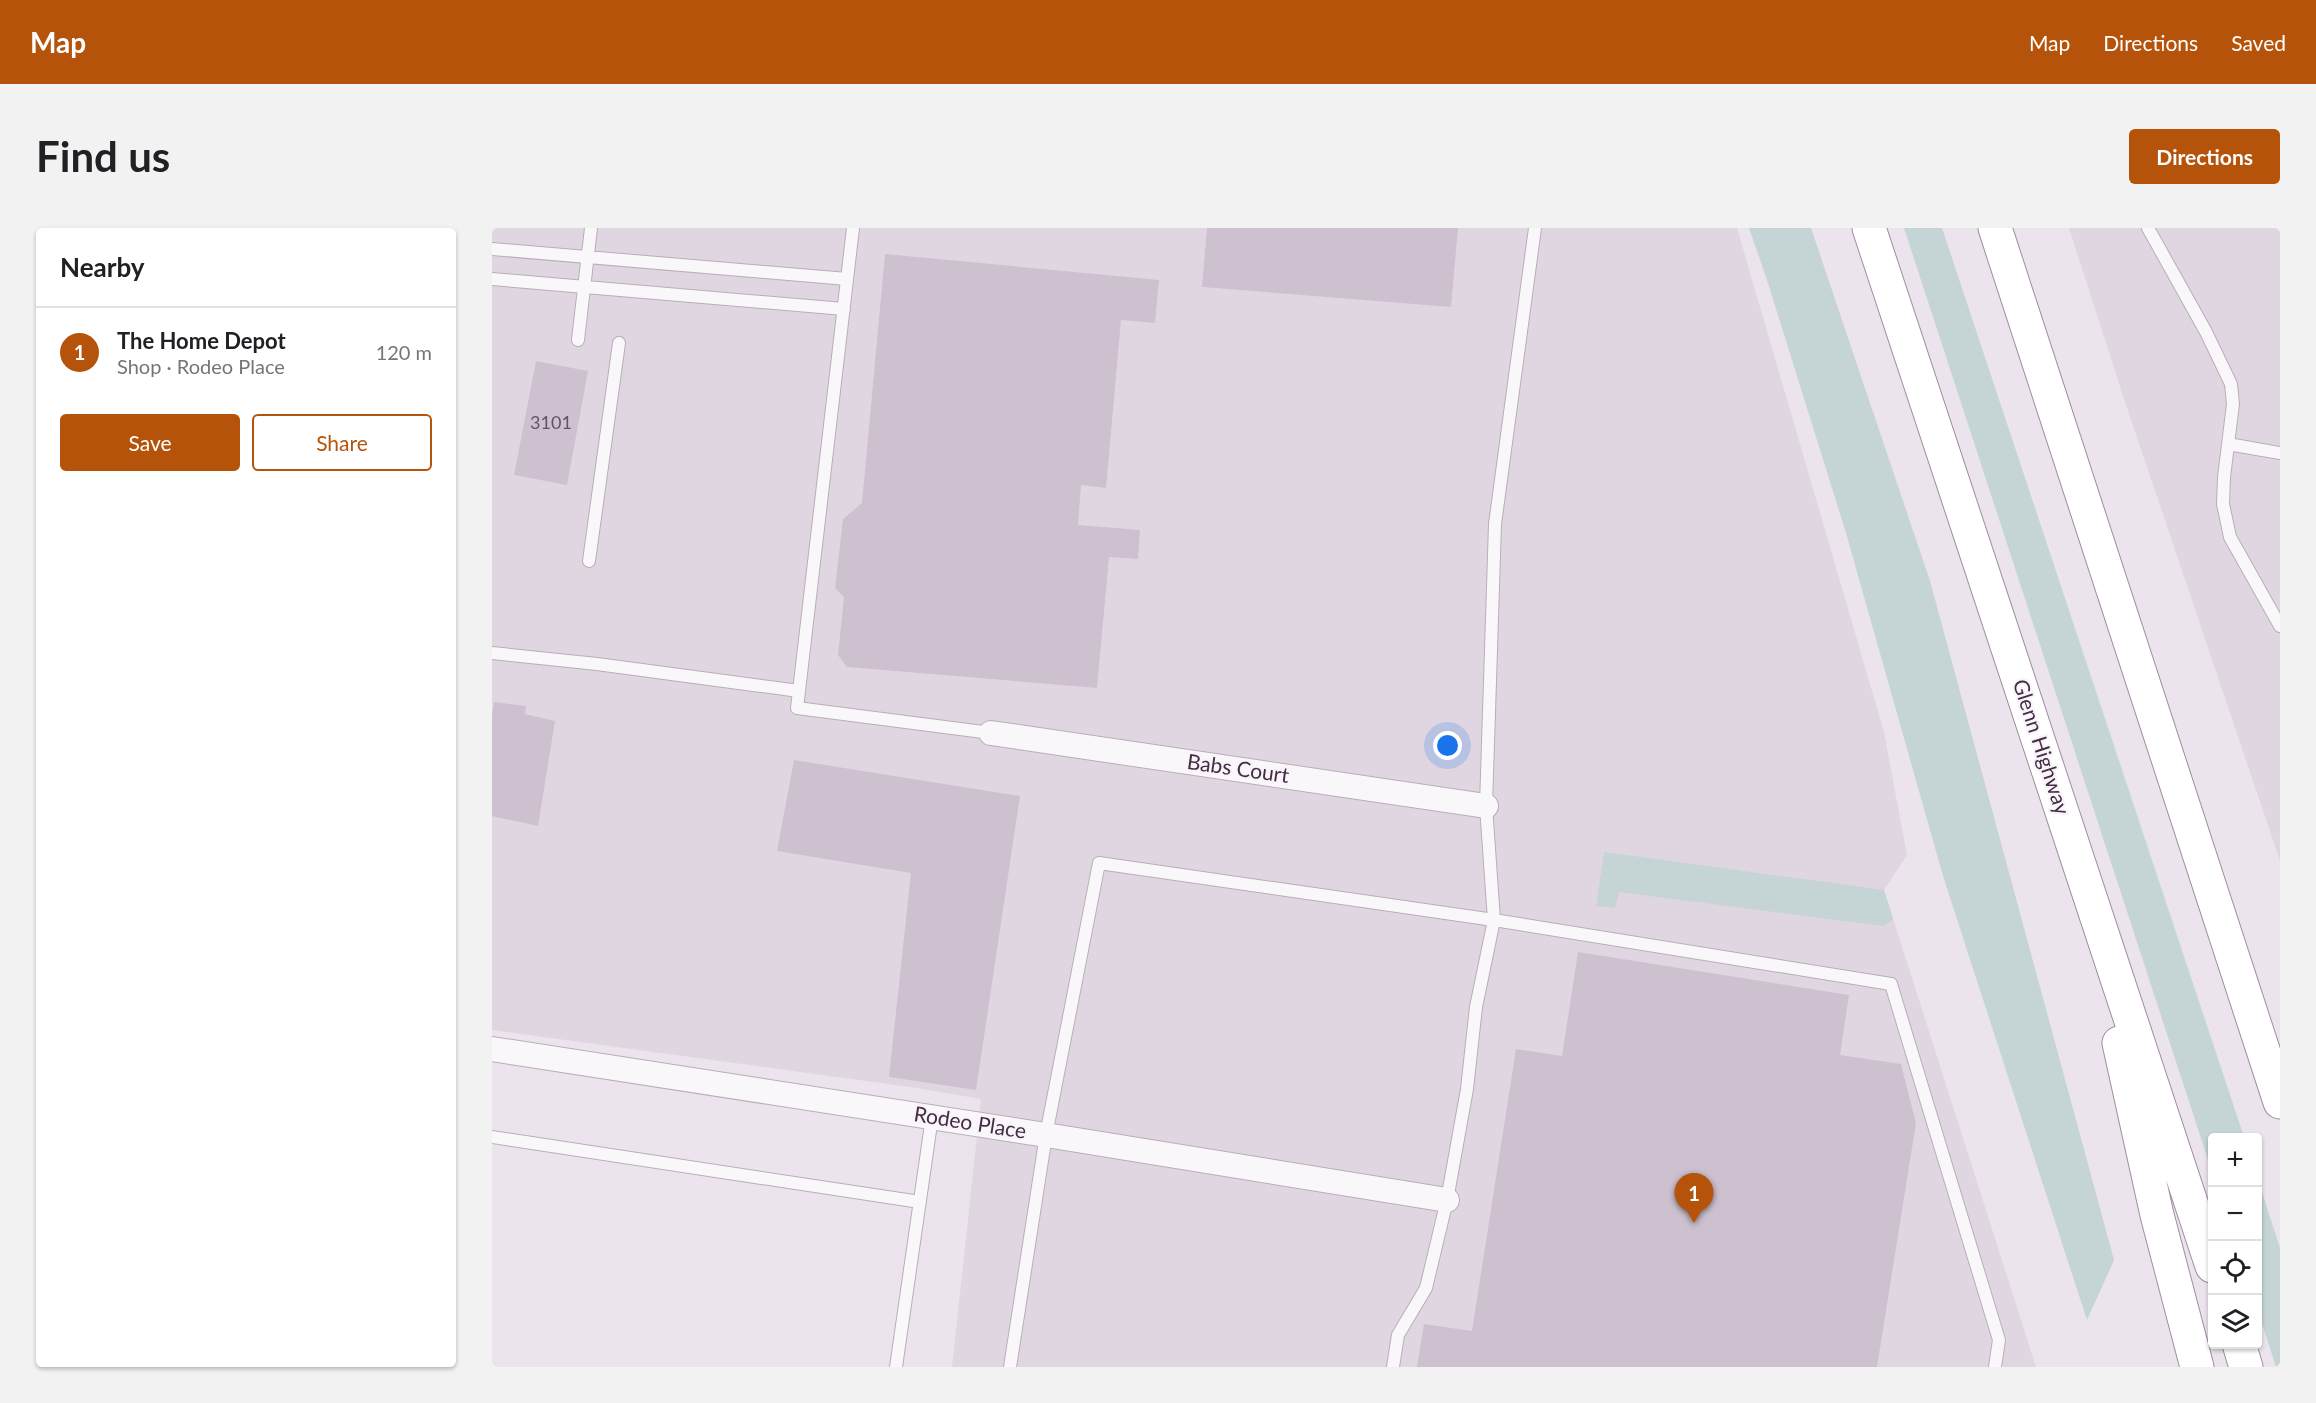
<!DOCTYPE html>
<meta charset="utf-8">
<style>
body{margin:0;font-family:Lato,sans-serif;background:#f2f2f2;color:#202124}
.controls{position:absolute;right:18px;bottom:18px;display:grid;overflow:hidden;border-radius:6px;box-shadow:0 2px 4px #0004}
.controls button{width:54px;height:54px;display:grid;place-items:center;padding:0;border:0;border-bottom:2px solid #e0e0e0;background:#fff;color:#202124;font:30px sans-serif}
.you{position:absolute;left:956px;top:518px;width:21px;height:21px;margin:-15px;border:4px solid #fff;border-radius:50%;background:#1a73e8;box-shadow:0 0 0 9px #1a73e833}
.badge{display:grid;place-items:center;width:39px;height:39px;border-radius:50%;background:#b45309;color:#fff;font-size:20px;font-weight:700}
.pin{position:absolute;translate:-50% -50px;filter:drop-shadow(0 2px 3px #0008)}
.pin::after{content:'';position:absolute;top:32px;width:21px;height:18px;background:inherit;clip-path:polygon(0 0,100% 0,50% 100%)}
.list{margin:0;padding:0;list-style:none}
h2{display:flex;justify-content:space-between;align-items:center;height:78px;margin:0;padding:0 24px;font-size:26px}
h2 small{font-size:20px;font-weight:400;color:#757577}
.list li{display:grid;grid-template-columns:39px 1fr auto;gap:18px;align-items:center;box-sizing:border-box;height:90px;padding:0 24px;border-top:2px solid #e0e0e0}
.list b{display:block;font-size:22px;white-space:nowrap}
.list p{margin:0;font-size:20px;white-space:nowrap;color:#757577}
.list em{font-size:20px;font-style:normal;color:#757577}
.actions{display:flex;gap:12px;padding:18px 24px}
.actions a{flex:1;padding:14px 0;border:2px solid #b45309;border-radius:6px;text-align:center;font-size:21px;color:#b45309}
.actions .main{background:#b45309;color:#fff}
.icon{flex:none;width:33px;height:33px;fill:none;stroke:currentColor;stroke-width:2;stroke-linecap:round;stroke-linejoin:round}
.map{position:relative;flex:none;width:1788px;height:1139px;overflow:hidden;border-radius:6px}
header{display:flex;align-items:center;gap:36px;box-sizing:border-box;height:84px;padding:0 30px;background:#b45309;color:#fff}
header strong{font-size:28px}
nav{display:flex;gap:33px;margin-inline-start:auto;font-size:21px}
.intro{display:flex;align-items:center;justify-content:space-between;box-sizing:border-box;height:144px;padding:0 36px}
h1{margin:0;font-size:42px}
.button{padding:15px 27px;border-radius:6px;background:#b45309;color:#fff;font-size:21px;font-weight:700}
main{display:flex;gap:36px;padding:0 36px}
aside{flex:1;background:#fff;border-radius:6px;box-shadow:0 2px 4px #0004}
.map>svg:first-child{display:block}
.built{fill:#e0d6e1}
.green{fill:#c5d4d5}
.building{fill:#cec1cf}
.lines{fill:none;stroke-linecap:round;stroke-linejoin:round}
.service-casing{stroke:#b9adba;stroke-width:14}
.minor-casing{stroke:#b9adba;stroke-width:26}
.motorway-casing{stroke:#a18ca2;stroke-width:35}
.service{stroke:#faf7fa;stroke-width:12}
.minor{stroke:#faf7fa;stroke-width:24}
.motorway{stroke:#fff;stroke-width:33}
.labels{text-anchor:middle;stroke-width:4.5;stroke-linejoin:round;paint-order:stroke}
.number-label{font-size:18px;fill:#665167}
.street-label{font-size:21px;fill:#432c44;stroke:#f8f4f9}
</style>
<header>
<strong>Map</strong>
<nav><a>Map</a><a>Directions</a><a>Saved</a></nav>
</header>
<div class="intro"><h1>Find us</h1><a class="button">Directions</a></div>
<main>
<aside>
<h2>Nearby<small></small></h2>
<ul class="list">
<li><span class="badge">1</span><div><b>The Home Depot</b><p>Shop · Rodeo Place</p></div><em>120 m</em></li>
</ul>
<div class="actions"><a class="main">Save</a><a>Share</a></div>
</aside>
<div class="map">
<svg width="1788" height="1139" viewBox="0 0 1788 1139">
<rect width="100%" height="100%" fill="#ebe4ec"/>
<path class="built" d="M 0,0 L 1245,0 L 1392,504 L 1415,627 L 1392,662 L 1544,1139 L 460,1139 L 489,871 L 418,859 L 0,802 Z
M 1577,0 L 1788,0 L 1788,633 L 1632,171 Z"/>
<path class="green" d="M 1257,0 L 1319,0 L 1438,353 L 1622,1032 L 1595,1092 L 1451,648 L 1354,305 L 1275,52 Z
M 1412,0 L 1450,0 L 1752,909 L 1720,910 L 1720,944 Z
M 1112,624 L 1392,662 L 1401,691 L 1391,698 L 1127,664 L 1123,680 L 1104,678 Z
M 1766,952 L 1788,1020 L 1788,1139 L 1784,1139 L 1766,1083 Z"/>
<path class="building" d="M 715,0 L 966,0 L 959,79 L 710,59 Z
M 393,26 L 667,52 L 663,95 L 629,92 L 614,260 L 589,257 L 586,297 L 648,302 L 646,331 L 617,329 L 605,460 L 355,439 L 346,427 L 352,369 L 343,360 L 351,291 L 370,275 Z
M 44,133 L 96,143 L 75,257 L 22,247 Z
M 2,474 L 34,478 L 33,486 L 63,493 L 46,598 L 0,588 L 0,488 Z
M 302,532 L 528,568 L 484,862 L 397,849 L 419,645 L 285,623 Z
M 1086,724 L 1357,767 L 1348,827 L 1409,836 L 1424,895 L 1385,1139 L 925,1139 L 932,1096 L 980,1103 L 1024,821 L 1070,828 Z"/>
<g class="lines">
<g class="service-casing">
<path id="service" d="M 1656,0 L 1714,104 L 1739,156 L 1741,176 L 1732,249 L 1731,276 L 1738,309 L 1788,398
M 0,21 L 355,51
M 0,51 L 352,81
M 86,112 L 99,0
M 1736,216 L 1788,225
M 97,333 L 127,115
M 0,425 L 105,436 L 307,463 L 305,480 L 499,505
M 307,463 L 361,0
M 0,909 L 428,974
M 404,1139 L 440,889
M 518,1139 L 554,907 L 607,635 L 1002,692 L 1399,756 L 1507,1112 L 1503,1139
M 901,1139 L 906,1107 L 934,1060 L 955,972 L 975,861 L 984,779 L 1002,692 L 994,578 L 1003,296 L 1043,0"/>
</g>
<g class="minor-casing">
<path id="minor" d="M 499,505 L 994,578
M 0,821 L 554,907 L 955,972"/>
</g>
<g class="motorway-casing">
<path id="motorway" d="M 1377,0 L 1720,1038
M 1503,0 L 1788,874
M 1627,815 L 1665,987 L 1705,1139
M 1747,1116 L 1754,1139"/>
</g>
<use href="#service" class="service"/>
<use href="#minor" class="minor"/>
<use href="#motorway" class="motorway"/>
</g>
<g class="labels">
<g class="number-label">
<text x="59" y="201">3101</text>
</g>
<g class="street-label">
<text transform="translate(1549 519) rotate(72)" y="7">Glenn Highway</text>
<text transform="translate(746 541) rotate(8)" y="7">Babs Court</text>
<text transform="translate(478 895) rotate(9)" y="7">Rodeo Place</text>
</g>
</g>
</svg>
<div class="controls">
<button>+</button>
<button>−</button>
<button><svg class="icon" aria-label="locate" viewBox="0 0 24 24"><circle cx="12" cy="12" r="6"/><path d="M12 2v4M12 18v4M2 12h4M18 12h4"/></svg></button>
<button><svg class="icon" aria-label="layers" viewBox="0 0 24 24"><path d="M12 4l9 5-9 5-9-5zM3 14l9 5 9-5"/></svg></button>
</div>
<div class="you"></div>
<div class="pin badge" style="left:1202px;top:995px">1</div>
</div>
</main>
